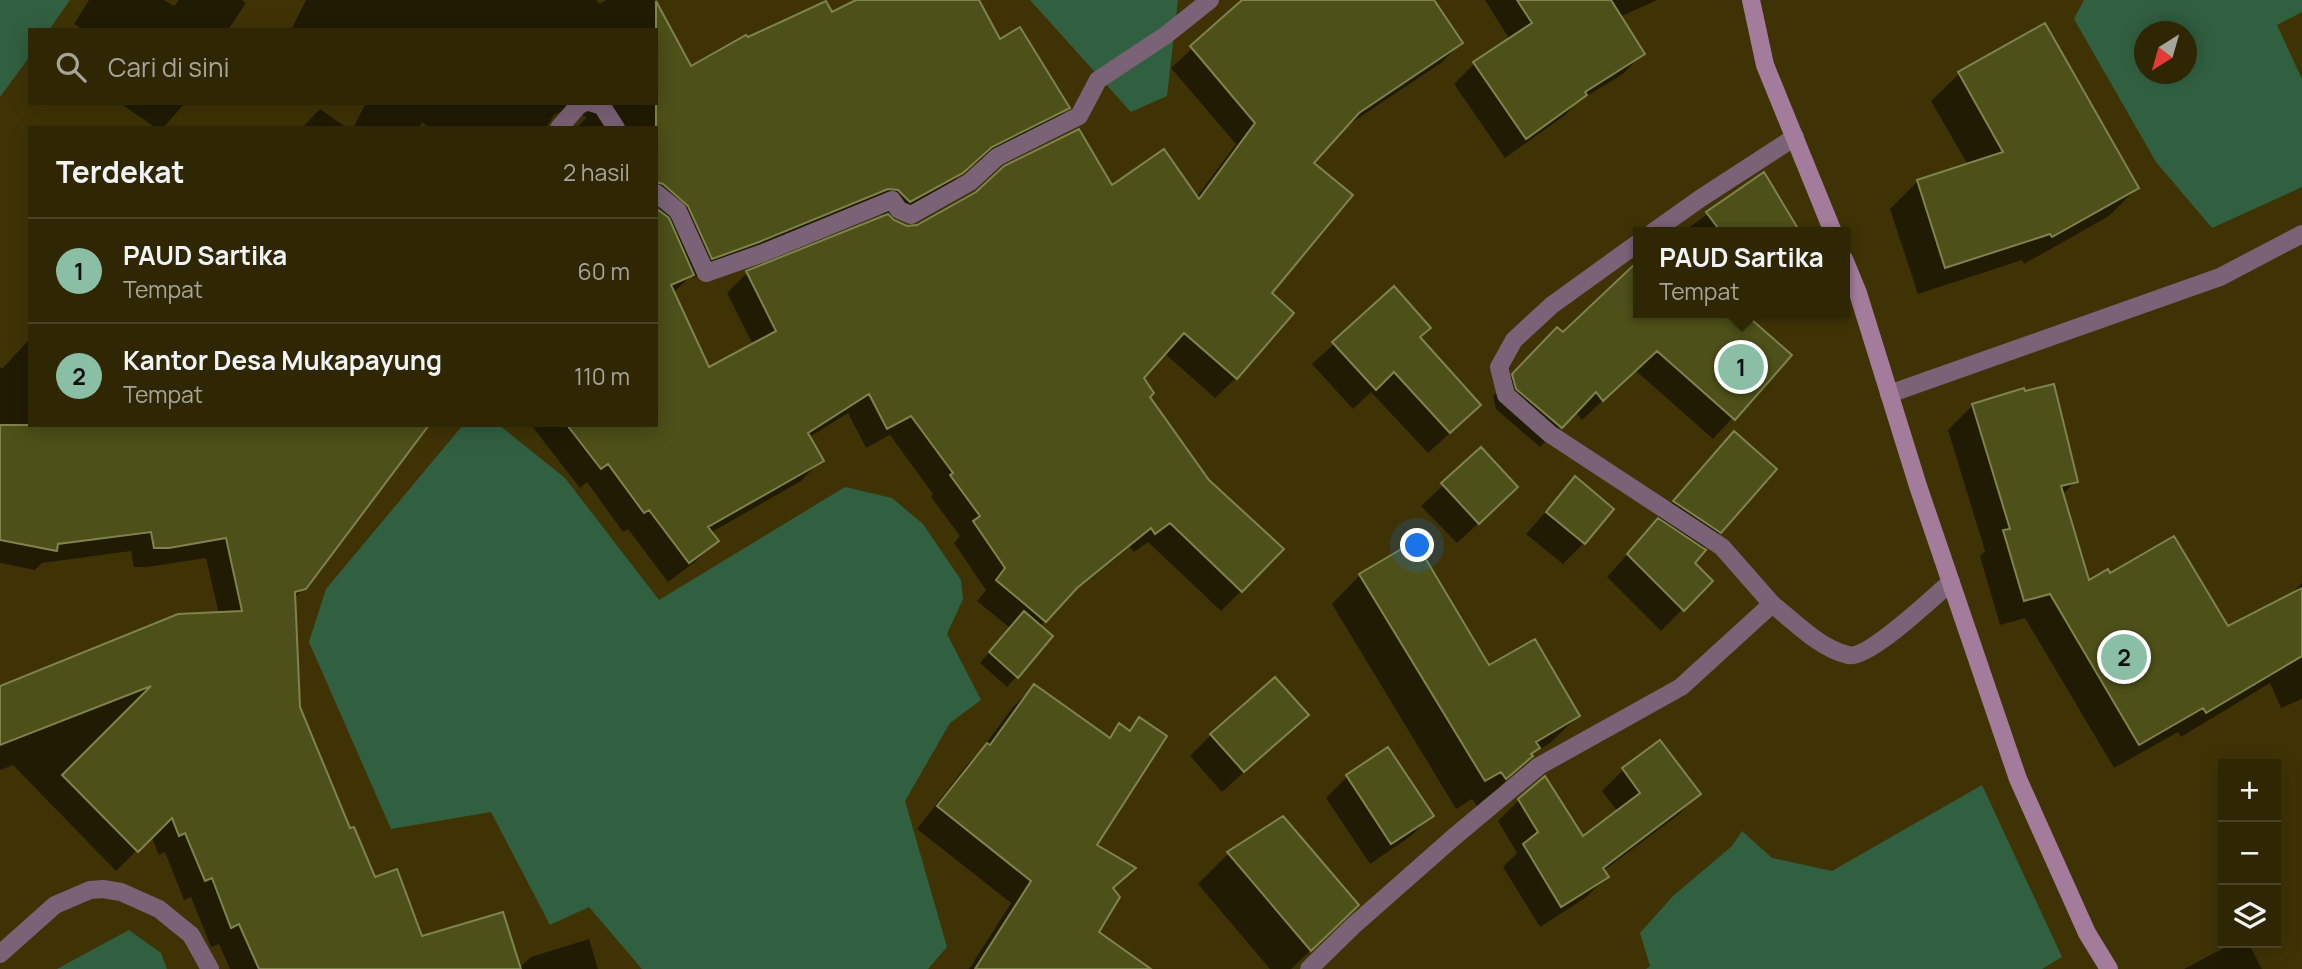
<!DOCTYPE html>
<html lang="id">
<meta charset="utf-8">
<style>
body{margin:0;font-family:Manrope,sans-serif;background:#3b3213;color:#f1f3f6}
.controls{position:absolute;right:21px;bottom:21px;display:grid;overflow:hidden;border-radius:0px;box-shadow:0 4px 18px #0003}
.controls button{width:63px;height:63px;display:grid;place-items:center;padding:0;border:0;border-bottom:2px solid #4a4326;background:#2f2604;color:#f1f3f6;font:35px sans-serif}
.compass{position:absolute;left:2134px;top:21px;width:63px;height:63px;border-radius:50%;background:#2f2604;box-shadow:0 4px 18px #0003;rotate:217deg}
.you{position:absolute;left:1418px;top:546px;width:24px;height:24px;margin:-18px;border:5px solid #fff;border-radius:50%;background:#1a73e8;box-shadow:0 0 0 10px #1a73e833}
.badge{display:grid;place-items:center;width:46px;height:46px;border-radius:50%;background:#8abfa5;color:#111;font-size:23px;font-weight:700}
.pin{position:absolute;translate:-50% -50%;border:4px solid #fff;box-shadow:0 2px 7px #0006}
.popup{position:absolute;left:1633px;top:227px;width:217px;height:91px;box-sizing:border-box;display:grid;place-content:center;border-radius:0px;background:#2f2604;filter:drop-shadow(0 2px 5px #0005);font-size:23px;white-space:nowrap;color:#a7a59a}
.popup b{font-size:26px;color:#f1f3f6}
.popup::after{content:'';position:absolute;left:50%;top:100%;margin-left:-14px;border:14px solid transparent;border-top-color:#2f2604}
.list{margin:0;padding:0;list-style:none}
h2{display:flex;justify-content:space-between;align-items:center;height:91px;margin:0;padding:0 28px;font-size:30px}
h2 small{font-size:23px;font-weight:400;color:#a7a59a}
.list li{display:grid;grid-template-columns:46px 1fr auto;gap:21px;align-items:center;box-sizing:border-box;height:105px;padding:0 28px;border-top:2px solid #4a4326}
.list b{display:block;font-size:26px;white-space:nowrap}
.list p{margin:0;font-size:23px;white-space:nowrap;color:#a7a59a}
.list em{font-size:23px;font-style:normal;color:#a7a59a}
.icon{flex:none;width:38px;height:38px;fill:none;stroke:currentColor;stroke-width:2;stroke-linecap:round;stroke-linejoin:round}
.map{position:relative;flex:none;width:2302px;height:969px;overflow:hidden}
.search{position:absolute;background:#2f2604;box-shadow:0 4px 18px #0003;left:28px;top:28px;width:630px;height:77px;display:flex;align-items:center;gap:18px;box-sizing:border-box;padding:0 24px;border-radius:0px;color:#a7a59a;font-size:26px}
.panel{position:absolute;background:#2f2604;box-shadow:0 4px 18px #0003;left:28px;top:126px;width:630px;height:301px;border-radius:0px}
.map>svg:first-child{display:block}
.green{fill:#316040;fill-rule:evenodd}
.shadow{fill:#0007;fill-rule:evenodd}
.building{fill:#4d5018;stroke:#7f834c;stroke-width:2}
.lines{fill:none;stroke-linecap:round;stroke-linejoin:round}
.street{stroke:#7b6377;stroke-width:18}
.secondary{stroke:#a37c9c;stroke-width:18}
</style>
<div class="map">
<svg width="2302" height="969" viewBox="0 0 2302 969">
<rect width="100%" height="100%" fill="#3f3306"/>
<path class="green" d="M 0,0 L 70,0 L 49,30 L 30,30 L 30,56 L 0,97 Z
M 1030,0 L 1178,0 L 1167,96 L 1131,112 Z
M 2084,0 L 2302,0 L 2302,12 L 2277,25 L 2302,79 L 2302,187 L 2212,228 L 2156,162 L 2074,19 ZM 2144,32 L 2186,32 L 2186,74 L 2144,74 Z
M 463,425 L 499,425 L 565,478 L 659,600 L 845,487 L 892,498 L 923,524 L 961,580 L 963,599 L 947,634 L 981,700 L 950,723 L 905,801 L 947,947 L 928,969 L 642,969 L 589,907 L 550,925 L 491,812 L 391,829 L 309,642 L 326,589 Z
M 1982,785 L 2062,957 L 2042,969 L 1646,969 L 1650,966 L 1640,933 L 1673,896 L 1732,846 L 1742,831 L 1772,858 L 1832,871 Z
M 129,930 L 161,953 L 167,969 L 57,969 Z"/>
<path class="shadow" d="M 89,0 L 164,0 L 174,6 L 179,0 L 242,0 L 246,3 L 228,30 L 84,30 L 74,24 Z
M 306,0 L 596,0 L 599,4 L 606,0 L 654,0 L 690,68 L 747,40 L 831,15 L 861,0 L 977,0 L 1000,41 L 1068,108 L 1048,128 L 969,167 L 941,193 L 891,221 L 906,227 L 1112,187 L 1196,198 L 1236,144 L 1171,68 L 1245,0 L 1436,0 L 1433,2 L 1461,43 L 1441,63 L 1342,129 L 1311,163 L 1269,293 L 1292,313 L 1236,378 L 1215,398 L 1164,353 L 1141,378 L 1148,398 L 1241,591 L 1221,611 L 1148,542 L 1134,552 L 1130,547 L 1063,600 L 1040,626 L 1017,676 L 1007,687 L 980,663 L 1010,628 L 977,601 L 986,590 L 954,543 L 960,536 L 931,497 L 933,494 L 890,435 L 866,448 L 848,413 L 808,438 L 821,460 L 801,481 L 710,533 L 717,541 L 696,561 L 668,582 L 628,529 L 623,532 L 587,482 L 580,488 L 531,425 L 656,425 L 656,128 L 576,128 L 587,117 L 574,112 L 562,111 L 554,115 L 546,128 L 429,128 L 422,122 L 419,128 L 353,128 L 366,103 L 656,103 L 656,30 L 291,30 ZM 878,210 L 885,217 L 747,273 L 727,293 L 753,345 L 708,370 L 673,293 L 691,276 L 692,278 L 737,262 Z
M 1485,0 L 1657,0 L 1620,17 L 1643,53 L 1623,74 L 1577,102 L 1565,115 L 1505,158 L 1454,84 L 1474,64 L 1510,40 Z
M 1959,74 L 2137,188 L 2109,216 L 2024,264 L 2022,260 L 1918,294 L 1890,209 L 1918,181 L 1968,165 L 1931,101 Z
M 120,103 L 185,103 L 163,128 L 156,128 Z
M 320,109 L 347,128 L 302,128 Z
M 1744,187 L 1796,228 L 1792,232 L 1683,232 Z
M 1394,289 L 1458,426 L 1428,453 L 1371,392 L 1353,409 L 1312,364 Z
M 1638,313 L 1741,313 L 1790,355 L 1713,439 L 1635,370 L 1582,420 L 1575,412 L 1540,447 L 1496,409 L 1493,396 L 1537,350 L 1563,334 Z
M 28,341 L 30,425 L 427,425 L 304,588 L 294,599 L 298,707 L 349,830 L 374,879 L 421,938 L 519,968 L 531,957 L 589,939 L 598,969 L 230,969 L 219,944 L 211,947 L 191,897 L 184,900 L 165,852 L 159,855 L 151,836 L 116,871 L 13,765 L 0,770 L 0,687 L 219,614 L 206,558 L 147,567 L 134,567 L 131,551 L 42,563 L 35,570 L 0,563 L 0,367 L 2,369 Z
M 1973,405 L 2076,481 L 2062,495 L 2088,583 L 2110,575 L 2227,628 L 2287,598 L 2302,583 L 2302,699 L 2281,708 L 2270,683 L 2181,737 L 2178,732 L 2114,768 L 2025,618 L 2000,625 L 1980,556 L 1985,551 L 1948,430 Z
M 1734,434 L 1720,532 L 1702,550 L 1692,564 L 1710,581 L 1661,631 L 1607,577 L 1655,524 L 1653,523 L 1712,455 Z
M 1481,450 L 1495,508 L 1457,543 L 1421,506 Z
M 1575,479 L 1584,543 L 1563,564 L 1526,534 Z
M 1360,575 L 1489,667 L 1578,716 L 1549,744 L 1530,755 L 1502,785 L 1477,806 L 1472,799 L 1456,809 L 1332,604 Z
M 1034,686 L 1107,738 L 1119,726 L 1128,731 L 1139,720 L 1094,845 L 1133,868 L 1112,890 L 1097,932 L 1112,969 L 969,969 L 1011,903 L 917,829 L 966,766 L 982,749 L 1013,707 Z
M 1307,715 L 1222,792 L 1190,756 L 1211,735 Z
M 1659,742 L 1699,794 L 1678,815 L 1603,871 L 1607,877 L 1585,898 L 1540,927 L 1503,867 L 1517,853 L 1498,821 L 1519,800 L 1582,838 L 1618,812 L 1602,791 L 1623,770 Z
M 1388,750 L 1432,815 L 1411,836 L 1370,864 L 1326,798 L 1347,777 Z
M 1283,818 L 1327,935 L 1291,969 L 1270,969 L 1198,884 L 1228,854 Z
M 2233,943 L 2248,943 L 2262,969 L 2184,969 Z"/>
<path class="building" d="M 856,0 L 979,0 L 1000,39 L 1020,27 L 1070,108 L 992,147 L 963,173 L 910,202 L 898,190 L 888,189 L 759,242 L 712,259 L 688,206 L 663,184 L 656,182 L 656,1 L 691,66 L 746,35 L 748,37 L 826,1 L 832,12 Z
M 1242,0 L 1434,0 L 1463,43 L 1359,113 L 1314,163 L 1353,195 L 1272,293 L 1294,313 L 1237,379 L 1184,333 L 1144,378 L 1154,393 L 1150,397 L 1209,480 L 1284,549 L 1242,592 L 1170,523 L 1155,534 L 1151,528 L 1077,588 L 1046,622 L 996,580 L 1005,568 L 973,521 L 980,516 L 950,475 L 953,473 L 911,416 L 887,429 L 869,394 L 808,433 L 824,461 L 708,527 L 719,541 L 689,563 L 649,510 L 644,513 L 608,464 L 601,469 L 567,425 L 656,425 L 656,208 L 669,218 L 694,275 L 671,285 L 709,367 L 776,331 L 746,271 L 888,214 L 894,220 L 907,226 L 917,225 L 976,192 L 1004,166 L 1079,129 L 1112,185 L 1164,149 L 1199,199 L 1255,123 L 1190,46 Z
M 1517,0 L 1611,0 L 1645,54 L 1585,92 L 1587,95 L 1526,139 L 1473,62 L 1532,23 Z
M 2045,23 L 2139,188 L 2052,237 L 2050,234 L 1945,268 L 1917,180 L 2003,152 L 1958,72 Z
M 1764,172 L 1800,232 L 1721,232 L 1706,212 Z
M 1638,261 L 1638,313 L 1744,313 L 1792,355 L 1735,420 L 1657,351 L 1603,401 L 1596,392 L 1562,428 L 1516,389 L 1512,374 L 1557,327 L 1563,332 Z
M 1394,286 L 1431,328 L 1420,337 L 1481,405 L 1450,433 L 1394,372 L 1376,390 L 1332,342 Z
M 2054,384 L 2078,482 L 2061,486 L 2089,580 L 2108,569 L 2110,573 L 2174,536 L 2228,626 L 2302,588 L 2302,656 L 2206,713 L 2203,708 L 2139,745 L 2050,594 L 2024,601 L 2003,530 L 2010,529 L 1972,404 L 2024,388 L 2025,391 Z
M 0,425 L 429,425 L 306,589 L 295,592 L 300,707 L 350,828 L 354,827 L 375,877 L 397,869 L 422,936 L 503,912 L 521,969 L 259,969 L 239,924 L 231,928 L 212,878 L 205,881 L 185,833 L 179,836 L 172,818 L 138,852 L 62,775 L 151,686 L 0,745 L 0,686 L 178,614 L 242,611 L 226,538 L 169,548 L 154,548 L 151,532 L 58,544 L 57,551 L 0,540 Z
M 1734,431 L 1777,469 L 1721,533 L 1673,501 Z
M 1481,447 L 1518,487 L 1479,524 L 1441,483 Z
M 1575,476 L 1614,509 L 1585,544 L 1546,512 Z
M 1658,518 L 1706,550 L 1695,563 L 1713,581 L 1684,611 L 1627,554 Z
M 1415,541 L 1489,665 L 1535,639 L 1580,716 L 1536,742 L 1540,748 L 1531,754 L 1533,756 L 1506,779 L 1501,772 L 1485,781 L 1359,574 Z
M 1024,611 L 1053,636 L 1018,678 L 989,652 Z
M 1275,677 L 1309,715 L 1244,772 L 1210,734 Z
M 1034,684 L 1110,738 L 1119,723 L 1130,731 L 1139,717 L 1167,736 L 1097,845 L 1136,868 L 1113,888 L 1120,897 L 1099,932 L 1151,969 L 975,969 L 1031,881 L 937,806 L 987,743 L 990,745 Z
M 1660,740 L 1701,794 L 1603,868 L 1609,877 L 1561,907 L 1523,844 L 1538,832 L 1518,799 L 1545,776 L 1583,836 L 1640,793 L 1622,768 Z
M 1388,747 L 1434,816 L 1391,844 L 1346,775 Z
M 1283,816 L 1359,905 L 1311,951 L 1227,852 Z"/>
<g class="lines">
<path class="street" d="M 592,103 L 602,106 L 616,128
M 559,128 L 578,106 L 584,103
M 656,193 L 678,211 L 706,273 L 763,253 L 892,200 L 899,210 L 911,215 L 970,182 L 997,157 L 1079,116 L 1098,80 L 1166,35 L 1210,0
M 1653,232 L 1701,198 L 1795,137
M 1638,243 L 1552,305 L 1514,340 L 1499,367 L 1506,395 L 1550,434 L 1722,547 L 1772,604
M 1889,394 L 2220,277 L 2302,234
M 0,954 L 55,905 L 90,890 L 103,889 L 121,892 L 159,909 L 191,935 L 210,969
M 1309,969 L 1353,926 L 1454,837 L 1539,766 L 1681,687 L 1772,604 C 1795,622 1819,648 1848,655 C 1868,660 1933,597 1951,582"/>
<path class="secondary" d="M 1751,0 L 1765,65 L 1833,232
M 1844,259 L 1858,293 L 1918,486 L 2018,779 L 2087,933 L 2109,969"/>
</g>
</svg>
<div class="controls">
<button>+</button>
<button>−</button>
<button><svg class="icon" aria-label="layers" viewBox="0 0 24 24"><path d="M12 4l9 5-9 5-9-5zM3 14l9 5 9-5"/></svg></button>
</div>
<svg class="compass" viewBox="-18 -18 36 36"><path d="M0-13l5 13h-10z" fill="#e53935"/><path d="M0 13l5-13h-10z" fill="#a7a59a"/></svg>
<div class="you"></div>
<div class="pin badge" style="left:1741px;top:367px">1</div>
<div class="popup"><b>PAUD Sartika</b>Tempat</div>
<div class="pin badge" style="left:2124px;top:657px">2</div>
<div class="search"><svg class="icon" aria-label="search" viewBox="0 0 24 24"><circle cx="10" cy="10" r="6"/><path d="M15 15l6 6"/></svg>Cari di sini</div>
<section class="panel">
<h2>Terdekat<small>2 hasil</small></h2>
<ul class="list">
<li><span class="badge">1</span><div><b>PAUD Sartika</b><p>Tempat</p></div><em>60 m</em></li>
<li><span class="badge">2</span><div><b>Kantor Desa Mukapayung</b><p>Tempat</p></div><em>110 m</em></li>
</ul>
</section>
</div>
